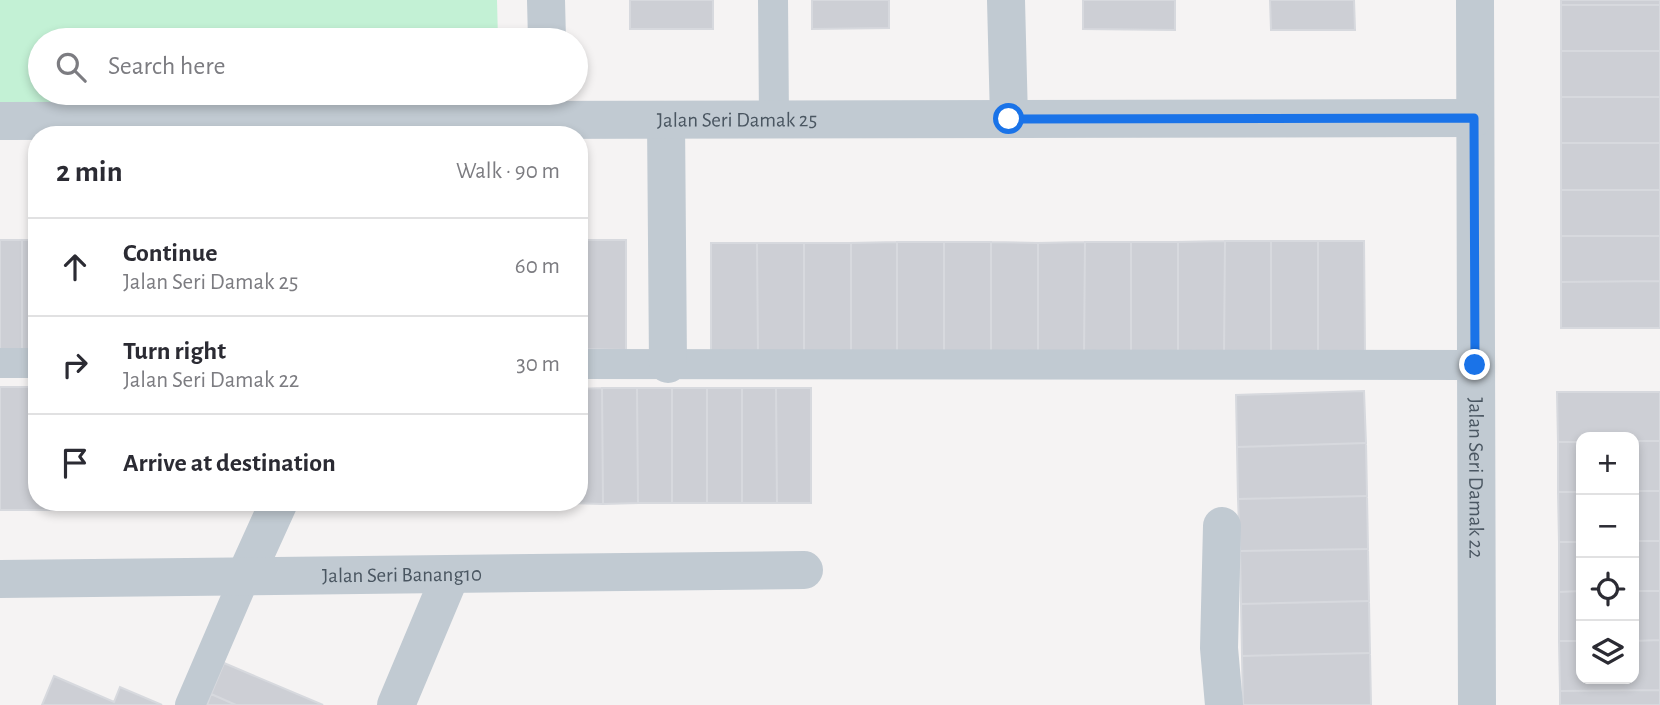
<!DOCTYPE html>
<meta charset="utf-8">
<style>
body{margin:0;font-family:"Alegreya Sans",sans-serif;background:#f2f2f3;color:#2b2b33}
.controls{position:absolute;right:21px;bottom:21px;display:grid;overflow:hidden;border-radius:14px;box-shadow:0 4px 10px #0003}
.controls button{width:63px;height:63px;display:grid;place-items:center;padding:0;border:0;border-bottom:2px solid #e1e1e2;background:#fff;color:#2b2b33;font:35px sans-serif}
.stop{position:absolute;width:21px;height:21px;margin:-16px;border:5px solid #1a73e8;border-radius:50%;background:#fff}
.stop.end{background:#1a73e8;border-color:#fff;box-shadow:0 2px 7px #0008}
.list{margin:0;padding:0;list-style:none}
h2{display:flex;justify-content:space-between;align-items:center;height:91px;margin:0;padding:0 28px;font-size:30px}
h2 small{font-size:23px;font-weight:400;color:#7c7c81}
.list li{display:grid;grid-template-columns:46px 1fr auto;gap:21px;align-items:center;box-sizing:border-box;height:98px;padding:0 28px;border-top:2px solid #e1e1e2}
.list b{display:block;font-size:26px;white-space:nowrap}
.list p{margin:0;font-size:23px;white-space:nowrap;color:#7c7c81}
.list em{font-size:23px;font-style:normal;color:#7c7c81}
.icon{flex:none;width:38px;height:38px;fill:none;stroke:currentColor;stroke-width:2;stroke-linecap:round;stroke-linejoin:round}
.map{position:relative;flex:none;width:1660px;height:705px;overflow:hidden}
.search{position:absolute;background:#fff;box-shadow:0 4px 10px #0003;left:28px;top:28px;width:560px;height:77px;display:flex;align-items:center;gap:18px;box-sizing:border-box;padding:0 24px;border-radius:38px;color:#7c7c81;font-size:26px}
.panel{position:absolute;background:#fff;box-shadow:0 4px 10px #0003;left:28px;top:126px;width:560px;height:385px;border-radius:28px}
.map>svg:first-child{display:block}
.green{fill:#c3f1d5}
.building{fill:#cdcfd5;stroke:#d7d9de;stroke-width:2}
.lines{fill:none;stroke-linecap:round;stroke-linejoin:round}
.lane{stroke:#c1cad2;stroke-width:30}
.street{stroke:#c1cad2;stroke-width:38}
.route{stroke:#1a73e8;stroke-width:9}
.labels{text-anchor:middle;stroke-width:5;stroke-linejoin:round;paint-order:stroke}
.street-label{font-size:21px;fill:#4a5661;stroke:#fff}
</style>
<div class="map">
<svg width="1660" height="705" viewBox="0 0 1660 705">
<rect width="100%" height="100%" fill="#f5f3f3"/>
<path class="green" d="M 0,0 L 497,0 L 498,40 L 40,40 L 40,93 L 476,93 L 448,106 L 0,106 Z"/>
<path class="building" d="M 630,0 L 713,0 L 713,29 L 630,29 Z
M 812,0 L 889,0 L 889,28 L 812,29 Z
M 1083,0 L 1175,0 L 1175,30 L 1083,29 Z
M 1270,0 L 1354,0 L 1355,30 L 1271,30 Z
M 1561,0 L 1660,0 L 1660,5 L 1561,5 Z
M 1561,5 L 1660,5 L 1660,51 L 1561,51 Z
M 1561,51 L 1660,51 L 1660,97 L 1561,97 Z
M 1561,97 L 1660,97 L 1660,143 L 1561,143 Z
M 1561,143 L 1660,143 L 1660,190 L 1561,190 Z
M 1561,190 L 1660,190 L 1660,236 L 1561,236 Z
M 1561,236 L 1660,236 L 1660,281 L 1561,282 Z
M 0,240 L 22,240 L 22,350 L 0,350 Z
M 22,240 L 37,240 L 37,350 L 22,350 Z
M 579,240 L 626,240 L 626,350 L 580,349 Z
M 1225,241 L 1271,241 L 1271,354 L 1224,355 Z
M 1225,241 L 1224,355 L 1178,355 L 1178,242 Z
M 1271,241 L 1318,241 L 1318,354 L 1271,354 Z
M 1318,241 L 1364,241 L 1365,354 L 1318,354 Z
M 897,242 L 944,242 L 944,355 L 897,355 Z
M 897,242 L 897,355 L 851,356 L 851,243 Z
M 944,242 L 991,242 L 991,355 L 944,355 Z
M 991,242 L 1038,243 L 1038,355 L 991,355 Z
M 1085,242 L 1131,242 L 1131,355 L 1084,355 Z
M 1085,242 L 1084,355 L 1038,355 L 1038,243 Z
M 1131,242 L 1178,242 L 1178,355 L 1131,355 Z
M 711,243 L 757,243 L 758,356 L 711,357 Z
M 757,243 L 804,243 L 804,356 L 758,356 Z
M 804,243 L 851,243 L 851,356 L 804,356 Z
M 1660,281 L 1660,328 L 1561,328 L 1561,282 Z
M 0,387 L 37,387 L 37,502 L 46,502 L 46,510 L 0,510 Z
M 602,388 L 637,388 L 638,503 L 603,504 Z
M 602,388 L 603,504 L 568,503 L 579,502 L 579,389 Z
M 637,388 L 672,388 L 672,503 L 638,503 Z
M 672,388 L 707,388 L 707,503 L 672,503 Z
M 707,388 L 742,388 L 742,503 L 707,503 Z
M 742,388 L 776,388 L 777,503 L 742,503 Z
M 776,388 L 811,388 L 811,503 L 777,503 Z
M 1364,391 L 1366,443 L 1237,447 L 1236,395 Z
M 1557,392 L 1660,392 L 1660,441 L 1634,441 L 1634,437 L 1581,437 L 1581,442 L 1558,442 Z
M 1634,441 L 1660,441 L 1660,491 L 1634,491 Z
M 1558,442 L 1581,442 L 1581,492 L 1558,492 Z
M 1366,443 L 1367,496 L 1238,499 L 1237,447 Z
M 1634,491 L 1660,491 L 1660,541 L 1634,541 Z
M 1558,492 L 1581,492 L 1581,542 L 1559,542 Z
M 1367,496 L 1368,549 L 1240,551 L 1238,499 Z
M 46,502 L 94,502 L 94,510 L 46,510 Z
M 94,502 L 141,502 L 141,510 L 94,510 Z
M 141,502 L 189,502 L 189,509 L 141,510 Z
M 189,502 L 236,502 L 236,509 L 189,509 Z
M 1634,541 L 1660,541 L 1660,591 L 1634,591 Z
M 1559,542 L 1581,542 L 1581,591 L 1559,592 Z
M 1368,549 L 1369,601 L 1241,604 L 1240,551 Z
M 1581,591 L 1581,641 L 1559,641 L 1559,592 Z
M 1634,591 L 1660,591 L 1660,640 L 1634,641 Z
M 1369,601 L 1370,653 L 1242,656 L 1241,604 Z
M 1660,640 L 1660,690 L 1560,691 L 1559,641 L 1581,641 L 1581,679 L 1634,679 L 1634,641 Z
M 1370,653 L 1371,705 L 1243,705 L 1242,656 Z
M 224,663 L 323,705 L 236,705 L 211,694 Z
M 54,676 L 114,702 L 120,687 L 162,705 L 42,705 Z
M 1660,690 L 1660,705 L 1560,705 L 1560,691 Z
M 211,694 L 236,705 L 207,705 Z"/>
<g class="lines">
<path class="lane" d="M 773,0 L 774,119
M 0,363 L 37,363
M 579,364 L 1475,365
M 190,705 L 245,577"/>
<g class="street">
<path d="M 546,0 L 547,40"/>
<path d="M 1006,0 L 1009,119"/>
<path id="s1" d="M 1475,0 L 1477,705"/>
<path d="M 666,120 L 668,364"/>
<path id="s2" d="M 0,121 L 1474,118"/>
<path d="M 1222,526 L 1219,648 L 1224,705"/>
<path d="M 245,577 L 279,502"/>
<path id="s3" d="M 0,579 L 804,570"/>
<path d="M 396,705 L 451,574"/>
</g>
</g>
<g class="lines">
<path class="route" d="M 1009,119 L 1474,118 L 1475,365"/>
</g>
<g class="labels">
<g class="street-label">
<text dy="7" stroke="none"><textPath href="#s2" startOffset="737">Jalan Seri Damak 25</textPath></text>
<text dy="7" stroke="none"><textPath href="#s1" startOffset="478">Jalan Seri Damak 22</textPath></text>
<text dy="7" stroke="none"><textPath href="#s3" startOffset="402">Jalan Seri Banang10</textPath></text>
</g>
</g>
</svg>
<div class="controls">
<button>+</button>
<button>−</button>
<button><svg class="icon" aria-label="locate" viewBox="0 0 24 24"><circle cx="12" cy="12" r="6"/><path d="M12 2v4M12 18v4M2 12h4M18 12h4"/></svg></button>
<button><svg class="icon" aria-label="layers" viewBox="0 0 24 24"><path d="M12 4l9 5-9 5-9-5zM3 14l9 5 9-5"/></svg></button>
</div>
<div class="stop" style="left:1009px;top:119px"></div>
<div class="stop end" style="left:1475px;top:365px"></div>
<div class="search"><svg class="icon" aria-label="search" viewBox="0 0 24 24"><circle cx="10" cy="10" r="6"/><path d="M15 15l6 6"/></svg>Search here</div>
<section class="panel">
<h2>2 min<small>Walk · 90 m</small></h2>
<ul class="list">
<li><svg class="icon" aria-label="ahead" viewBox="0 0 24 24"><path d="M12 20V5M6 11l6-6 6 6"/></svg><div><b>Continue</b><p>Jalan Seri Damak 25</p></div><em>60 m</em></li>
<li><svg class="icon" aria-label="right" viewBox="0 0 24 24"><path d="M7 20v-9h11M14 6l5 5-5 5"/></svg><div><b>Turn right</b><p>Jalan Seri Damak 22</p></div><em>30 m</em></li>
<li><svg class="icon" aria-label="arrive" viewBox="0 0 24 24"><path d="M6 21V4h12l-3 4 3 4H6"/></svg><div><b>Arrive at destination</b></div></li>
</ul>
</section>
</div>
